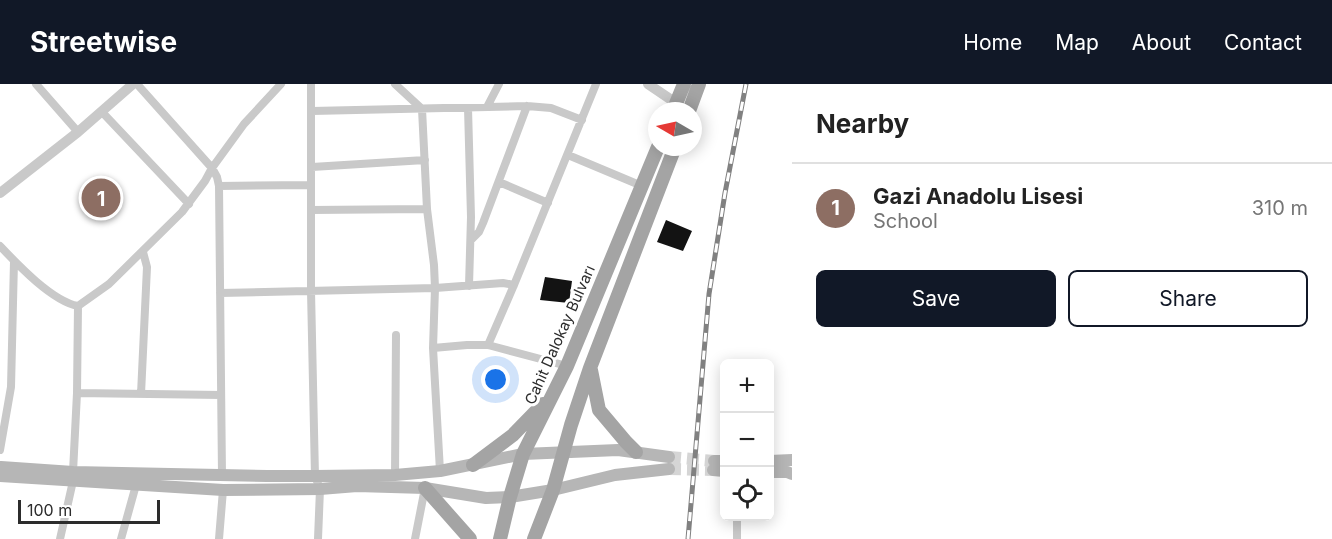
<!DOCTYPE html>
<meta charset="utf-8">
<style>
body{margin:0;font-family:Inter,sans-serif;background:#f6f6f6;color:#222}
.controls{position:absolute;right:18px;bottom:18px;display:grid;overflow:hidden;border-radius:9px;box-shadow:0 3px 15px #0003}
.controls button{width:54px;height:54px;display:grid;place-items:center;padding:0;border:0;border-bottom:2px solid #e0e0e0;background:#fff;color:#222;font:30px sans-serif}
.compass{position:absolute;left:648px;top:18px;width:54px;height:54px;border-radius:50%;background:#fff;box-shadow:0 3px 15px #0003;rotate:279deg}
.scale{position:absolute;left:18px;bottom:15px;width:142px;box-sizing:border-box;padding-left:6px;border:3px solid #2c2c2c;border-top:0;font-size:16px;line-height:21px;white-space:nowrap;color:#2c2c2c;-webkit-text-stroke:4px #fff;paint-order:stroke}
.you{position:absolute;left:496px;top:296px;width:21px;height:21px;margin:-15px;border:4px solid #fff;border-radius:50%;background:#1a73e8;box-shadow:0 0 0 9px #1a73e833}
.badge{display:grid;place-items:center;width:39px;height:39px;border-radius:50%;background:#111827;color:#fff;font-size:20px;font-weight:700}
.pin{position:absolute;translate:-50% -50%;border:3px solid #fff;box-shadow:0 2px 6px #0006}
.list{margin:0;padding:0;list-style:none}
h2{display:flex;justify-content:space-between;align-items:center;height:78px;margin:0;padding:0 24px;font-size:26px}
h2 small{font-size:20px;font-weight:400;color:#767676}
.list li{display:grid;grid-template-columns:39px 1fr auto;gap:18px;align-items:center;box-sizing:border-box;height:90px;padding:0 24px;border-top:2px solid #e0e0e0}
.list b{display:block;font-size:22px;white-space:nowrap}
.list p{margin:0;font-size:20px;white-space:nowrap;color:#767676}
.list em{font-size:20px;font-style:normal;color:#767676}
.actions{display:flex;gap:12px;padding:18px 24px}
.actions a{flex:1;padding:14px 0;border:2px solid #111827;border-radius:9px;text-align:center;font-size:21px;color:#111827}
.actions .main{background:#111827;color:#fff}
.icon{flex:none;width:33px;height:33px;fill:none;stroke:currentColor;stroke-width:2;stroke-linecap:round;stroke-linejoin:round}
.map{position:relative;flex:none;width:792px;height:455px;overflow:hidden}
header{display:flex;align-items:center;gap:36px;box-sizing:border-box;height:84px;padding:0 30px;background:#111827;color:#fff}
header strong{font-size:28px}
nav{display:flex;gap:33px;margin-inline-start:auto;font-size:21px}
main{display:flex}
aside{flex:1;background:#fff}
.map>svg:first-child{display:block}
.building{fill:#131313}
.lines{fill:none;stroke-linecap:round;stroke-linejoin:round}
.secondary-tunnel{stroke:#d5d5d5;stroke-width:12;stroke-dasharray:12 6;stroke-linecap:butt}
.minor{stroke:#c9c9c9;stroke-width:8}
.tertiary{stroke:#c9c9c9;stroke-width:10}
.secondary{stroke:#b6b6b6;stroke-width:12}
.primary{stroke:#a4a4a4;stroke-width:14}
.rail-casing{stroke:#818181;stroke-width:5}
.rail{stroke:#fff;stroke-width:3;stroke-dasharray:9;stroke-linecap:butt}
.labels{text-anchor:middle;stroke-width:6;stroke-linejoin:round;paint-order:stroke}
.street-label{font-size:15px;fill:#2c2c2c;stroke:#fff}
</style>
<header>
<strong>Streetwise</strong>
<nav><a>Home</a><a>Map</a><a>About</a><a>Contact</a></nav>
</header>
<main>
<div class="map">
<svg width="792" height="455" viewBox="0 0 792 455">
<rect width="100%" height="100%" fill="#fff"/>
<path class="building" d="M 666,136 L 692,147 L 683,167 L 657,158 Z
M 545,193 L 572,197 L 569,219 L 540,216 Z"/>
<g class="lines">
<path class="secondary-tunnel" d="M 669,373 L 714,377
M 669,385 L 713,386"/>
<path class="minor" d="M 36,0 L 78,48
M 137,0 L 212,84 L 217,93 L 219,102 L 222,391
M 311,0 L 311,207 L 315,392 L 320,405 L 318,455
M 395,0 L 422,25 L 427,125 L 434,181 L 435,204 L 433,264 L 440,387
M 487,23 L 499,0
M 468,24 L 471,133 L 469,202
M 312,27 L 527,22 L 551,24 L 582,36
M 102,28 L 189,120
M 568,71 L 642,102
M 312,83 L 425,76
M 499,98 L 548,119
M 219,102 L 311,101
M 311,126 L 427,125
M 471,156 L 479,148 L 483,139 L 527,22
M 0,162 C 18,181 52,217 78,222 L 109,200 L 182,128 L 205,97 L 212,84 L 244,40 L 281,0
M 220,209 L 435,204 L 503,199 L 514,201
M 488,261 L 514,201 L 596,0
M 433,264 L 467,261 L 488,261 L 567,282
M 77,309 L 221,311
M 141,310 L 147,183 L 143,168
M 0,366 L 11,303 L 14,177
M 73,388 L 77,309 L 78,222
M 395,391 L 396,251
M 60,455 L 73,397
M 121,455 L 136,401
M 219,455 L 223,406
M 415,455 L 425,404
M 737,455 L 737,432"/>
<path class="tertiary" d="M 648,0 L 676,19
M 0,109 L 78,48 L 133,0"/>
<path class="secondary" d="M 714,377 L 724,377
M 770,377 L 792,376
M 1,383 L 73,388 L 267,392 L 315,392 L 395,391 L 440,387 L 523,370 L 618,366 L 669,373
M 713,386 L 724,387
M 770,388 L 787,388 L 792,390
M 0,392 L 223,406 L 320,405 L 357,402 L 425,404 L 486,414 L 510,413 L 553,406 L 615,391 L 669,385"/>
<path class="primary" d="M 673,27 L 684,0
M 689,27 L 699,0
M 591,286 L 599,326 L 626,358 L 636,368
M 473,381 L 513,351 L 543,320
M 425,404 L 470,455
M 500,455 L 510,413 L 523,370 L 567,282 L 658,63
M 534,455 L 553,406 L 571,341 L 590,284 L 675,63"/>
<g class="rail-casing">
<path id="rail" d="M 688,455 L 709,210 L 725,109 L 746,0"/>
</g>
<use href="#rail" class="rail"/>
</g>
<g class="labels">
<g class="street-label">
<text transform="translate(560 251) rotate(-66)" y="5">Cahit Dalokay Bulvarı</text>
</g>
</g>
</svg>
<div class="controls">
<button>+</button>
<button>−</button>
<button><svg class="icon" aria-label="locate" viewBox="0 0 24 24"><circle cx="12" cy="12" r="6"/><path d="M12 2v4M12 18v4M2 12h4M18 12h4"/></svg></button>
</div>
<svg class="compass" viewBox="-18 -18 36 36"><path d="M0-13l5 13h-10z" fill="#e53935"/><path d="M0 13l5-13h-10z" fill="#767676"/></svg>
<div class="scale">100 m</div>
<div class="you"></div>
<div class="pin badge" style="left:101px;top:114px;background:#8d6e63">1</div>
</div>
<aside>
<h2>Nearby<small></small></h2>
<ul class="list">
<li><span class="badge" style="background:#8d6e63">1</span><div><b>Gazi Anadolu Lisesi</b><p>School</p></div><em>310 m</em></li>
</ul>
<div class="actions"><a class="main">Save</a><a>Share</a></div>
</aside>
</main>
